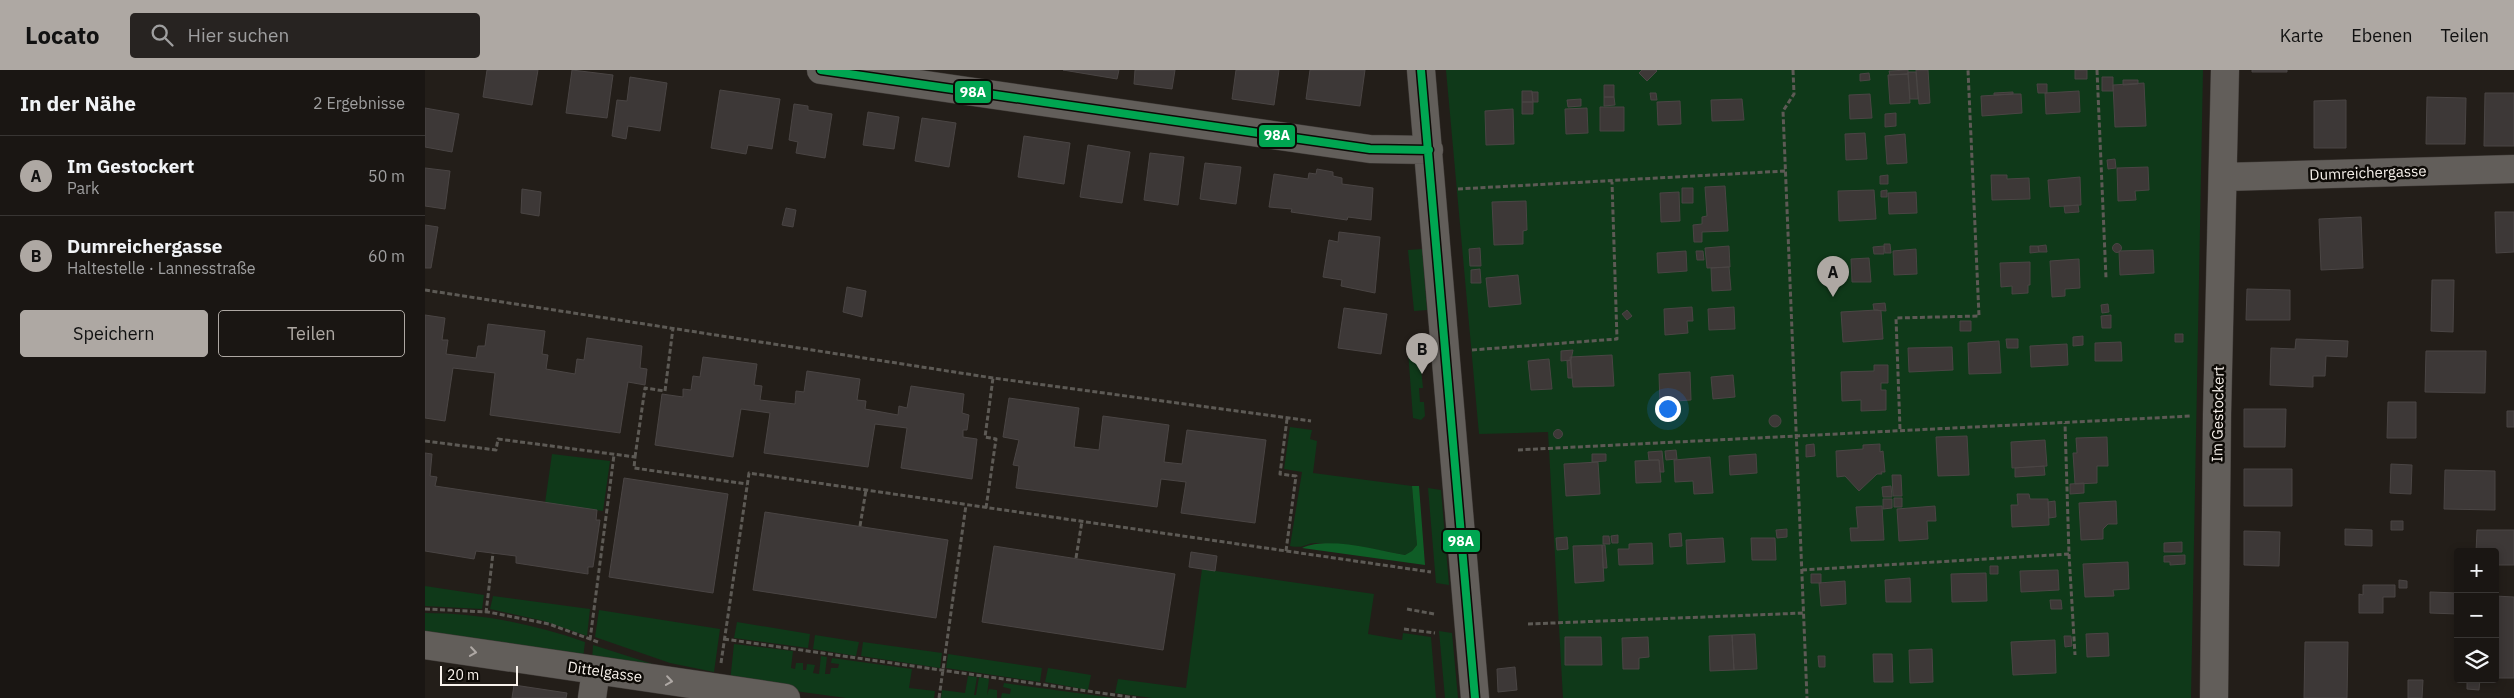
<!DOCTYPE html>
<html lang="de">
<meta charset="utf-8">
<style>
body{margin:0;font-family:"IBM Plex Sans",sans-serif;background:#272321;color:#f1f3f6}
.controls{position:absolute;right:15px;bottom:15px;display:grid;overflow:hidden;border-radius:5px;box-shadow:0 2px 8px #0003}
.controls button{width:45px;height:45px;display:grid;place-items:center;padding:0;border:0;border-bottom:1px solid #383533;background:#1a1613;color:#f1f3f6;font:25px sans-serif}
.scale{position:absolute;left:15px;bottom:12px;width:78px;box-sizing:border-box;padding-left:5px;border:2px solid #f9f3ed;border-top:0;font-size:14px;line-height:18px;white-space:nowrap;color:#f9f3ed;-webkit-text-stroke:4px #0d0a06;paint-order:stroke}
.you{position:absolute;left:1242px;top:338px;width:18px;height:18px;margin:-12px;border:4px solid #fff;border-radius:50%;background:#1a73e8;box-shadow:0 0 0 8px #1a73e833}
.badge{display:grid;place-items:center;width:32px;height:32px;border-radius:50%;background:#aea8a3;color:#111;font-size:16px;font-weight:700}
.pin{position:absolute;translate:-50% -41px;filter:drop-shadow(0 1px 2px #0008)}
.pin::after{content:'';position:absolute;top:26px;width:18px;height:15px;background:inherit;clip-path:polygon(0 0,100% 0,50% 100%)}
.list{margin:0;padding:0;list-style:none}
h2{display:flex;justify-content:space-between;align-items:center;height:65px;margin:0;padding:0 20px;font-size:21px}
h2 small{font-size:16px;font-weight:400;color:#9f9fa0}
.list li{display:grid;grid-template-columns:32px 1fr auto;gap:15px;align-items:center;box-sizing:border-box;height:80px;padding:0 20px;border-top:1px solid #383533}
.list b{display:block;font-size:19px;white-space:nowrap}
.list p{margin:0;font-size:16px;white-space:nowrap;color:#9f9fa0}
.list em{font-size:16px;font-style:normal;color:#9f9fa0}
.actions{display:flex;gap:10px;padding:15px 20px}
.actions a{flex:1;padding:11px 0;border:1px solid #aea8a3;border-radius:5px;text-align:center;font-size:18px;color:#aea8a3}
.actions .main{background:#aea8a3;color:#111}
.icon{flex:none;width:28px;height:28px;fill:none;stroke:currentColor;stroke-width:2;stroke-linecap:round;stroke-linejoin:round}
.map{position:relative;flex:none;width:2089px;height:628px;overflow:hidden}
header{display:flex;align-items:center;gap:30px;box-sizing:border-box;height:70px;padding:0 25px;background:#aea8a3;color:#111}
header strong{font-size:24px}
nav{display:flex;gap:28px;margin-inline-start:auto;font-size:18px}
.search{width:350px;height:45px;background:#272321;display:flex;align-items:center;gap:12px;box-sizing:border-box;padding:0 18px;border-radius:5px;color:#9f9fa0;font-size:19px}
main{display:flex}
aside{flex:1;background:#1a1613}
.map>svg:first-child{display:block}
.green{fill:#0f3919}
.forest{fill:#0f5d26}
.building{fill:#3d3837;stroke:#4a4544}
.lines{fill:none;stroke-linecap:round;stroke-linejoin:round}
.street-casing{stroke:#3f3a37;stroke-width:29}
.path{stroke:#5d5a55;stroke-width:3;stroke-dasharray:5 2.5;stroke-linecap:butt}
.street{stroke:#625e5a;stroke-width:28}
.bus-1-casing{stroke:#0d0a06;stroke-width:11}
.bus-1{stroke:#00a651;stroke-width:8}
.oneway{stroke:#aea8a4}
.labels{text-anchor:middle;stroke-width:5;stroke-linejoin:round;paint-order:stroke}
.street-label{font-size:15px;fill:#f9f3ed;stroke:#0d0a06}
.line-badge{stroke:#0d0a06;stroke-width:2}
.badge-label{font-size:14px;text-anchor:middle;font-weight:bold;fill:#fff}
</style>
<header>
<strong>Locato</strong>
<div class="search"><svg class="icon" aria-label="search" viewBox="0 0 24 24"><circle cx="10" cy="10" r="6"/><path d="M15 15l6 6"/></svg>Hier suchen</div>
<nav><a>Karte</a><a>Ebenen</a><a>Teilen</a></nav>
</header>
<main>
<aside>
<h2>In der Nähe<small>2 Ergebnisse</small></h2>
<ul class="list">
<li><span class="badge">A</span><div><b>Im Gestockert</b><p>Park</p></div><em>50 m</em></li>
<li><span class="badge">B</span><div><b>Dumreichergasse</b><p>Haltestelle · Lannesstraße</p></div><em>60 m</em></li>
</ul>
<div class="actions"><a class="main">Speichern</a><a>Teilen</a></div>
</aside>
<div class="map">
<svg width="2089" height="628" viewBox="0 0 2089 628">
<rect width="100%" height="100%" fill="#231e19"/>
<path class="green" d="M 1021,0 L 1778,0 L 1766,628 L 1138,628 L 1123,362 L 1054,364 Z
M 997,179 L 1002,240 L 989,241 L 983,180 Z
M 994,280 L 998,318 L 994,318 L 995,332 L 999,332 L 1000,346 L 996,350 L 988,348 L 983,281 Z
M 865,357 L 887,360 L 885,369 L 892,371 L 888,403 L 987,416 L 992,475 L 987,481 L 980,485 C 951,480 921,473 891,473 C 880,473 881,479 865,476 L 877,402 L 859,399 Z
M 127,384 L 185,391 L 178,441 L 120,433 Z
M 1003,418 L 1016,420 L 1024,515 L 1011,513 Z
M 777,499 L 949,524 L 943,564 L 977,570 L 978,563 L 1006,567 L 1011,628 L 727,628 L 690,623 L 693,609 L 761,618 Z
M 0,516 L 59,525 L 57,539 L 0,536 Z
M 68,526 L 165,539 L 162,566 L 119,551 L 65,539 Z
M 174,540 L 295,559 L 289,602 L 245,593 L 170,567 Z
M 0,543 C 56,543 107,554 160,572 L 158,589 L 0,566 Z
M 312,552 L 385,564 L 383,578 L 309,568 Z
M 1014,561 L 1027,563 L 1033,628 L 1020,628 Z
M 390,565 L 434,572 L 431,586 L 388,579 Z
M 438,572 L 517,583 L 515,598 L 436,586 Z
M 309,574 L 368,581 L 366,598 L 370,599 L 371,593 L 378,593 L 378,600 L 381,600 L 382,594 L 390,595 L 388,603 L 394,604 L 396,586 L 402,587 L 400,604 L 405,604 L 406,598 L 413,598 L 414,594 L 406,593 L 407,588 L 487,599 L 484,618 L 510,621 L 509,628 L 421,628 L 305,612 Z
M 168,575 L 234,596 L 167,591 Z
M 523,584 L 617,598 L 615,612 L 521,598 Z
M 623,598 L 666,605 L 663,620 L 620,612 Z
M 543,606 L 552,607 L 549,625 L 551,625 L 554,607 L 564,609 L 562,625 L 564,619 L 572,620 L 572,628 L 516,628 L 517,620 L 540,623 Z
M 579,613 L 689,628 L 576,628 L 577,623 L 585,624 L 586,619 L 578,617 Z"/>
<path class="forest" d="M 987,416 L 994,416 L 1000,495 L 877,478 C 903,466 951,480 980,485 L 987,481 L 992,475 Z"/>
<path class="building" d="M 62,0 L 113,0 L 107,35 L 58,27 Z
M 147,0 L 188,5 L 182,48 L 141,43 Z
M 638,0 L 694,0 L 692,9 Z
M 710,0 L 750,0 L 747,19 L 709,14 Z
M 811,0 L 854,0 L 849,35 L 807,29 Z
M 885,0 L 940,0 L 935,36 L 881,29 Z
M 1217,0 L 1231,0 L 1232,1 L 1222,11 L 1214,3 Z
M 1483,0 L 1483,4 L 1465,5 L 1464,1 Z
M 1491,0 L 1503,0 L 1505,33 L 1494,34 Z
M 1650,0 L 1662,0 L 1662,9 L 1650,9 Z
M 1827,0 L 1862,0 L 1862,2 L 1827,2 Z
M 1483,2 L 1491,2 L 1493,29 L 1485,29 Z
M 1444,3 L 1445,10 L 1435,11 L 1435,4 Z
M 1483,4 L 1485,33 L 1465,34 L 1463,5 Z
M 205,7 L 242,13 L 235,61 L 203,56 L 201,69 L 187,66 L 192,30 L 202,31 Z
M 1677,7 L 1688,7 L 1688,21 L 1677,21 Z
M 1698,10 L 1713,10 L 1713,14 L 1698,15 Z
M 1719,13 L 1721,56 L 1690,57 L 1688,15 Z
M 1612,14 L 1622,14 L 1622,23 L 1613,23 Z
M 1179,15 L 1189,15 L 1189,27 L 1179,27 Z
M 295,20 L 355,29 L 347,79 L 323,75 L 321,84 L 286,78 Z
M 1097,21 L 1107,21 L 1108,32 L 1097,32 Z
M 1654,21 L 1655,42 L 1621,44 L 1620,23 Z
M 1107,22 L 1113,22 L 1113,32 L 1108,32 Z
M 1588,22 L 1588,24 L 1569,25 L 1569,23 Z
M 1225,23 L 1231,23 L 1232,30 L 1226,30 Z
M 2060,23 L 2089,23 L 2089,76 L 2059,76 Z
M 1445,24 L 1447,48 L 1425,49 L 1424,25 Z
M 1588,24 L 1596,24 L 1597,43 L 1557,46 L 1556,26 Z
M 1179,27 L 1189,27 L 1190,35 L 1179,36 Z
M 2002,27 L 2041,28 L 2040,74 L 2001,74 Z
M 1156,29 L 1156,36 L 1143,37 L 1142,30 Z
M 1317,29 L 1319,50 L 1287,51 L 1286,30 Z
M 1921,30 L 1921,78 L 1889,78 L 1889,31 Z
M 1255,31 L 1256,54 L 1233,55 L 1232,32 Z
M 1097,32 L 1108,32 L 1108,44 L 1097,44 Z
M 369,34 L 383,36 L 383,40 L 407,44 L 400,88 L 371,83 L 373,72 L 364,70 Z
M 1175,37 L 1199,37 L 1199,61 L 1175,61 Z
M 0,38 L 34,44 L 27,82 L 0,77 Z
M 1162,38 L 1163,63 L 1141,64 L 1140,39 Z
M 1088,39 L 1089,74 L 1061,75 L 1060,41 Z
M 443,42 L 474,47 L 469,79 L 438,75 Z
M 1471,43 L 1471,56 L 1460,57 L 1460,44 Z
M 497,48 L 531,53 L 524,97 L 490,91 Z
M 1440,63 L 1442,89 L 1421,90 L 1420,64 Z
M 1480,64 L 1482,93 L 1462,94 L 1460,66 Z
M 599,66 L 645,73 L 639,114 L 593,107 Z
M 663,75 L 705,82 L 697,133 L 655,127 Z
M 725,83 L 759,87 L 753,135 L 719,130 Z
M 1690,89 L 1691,98 L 1683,99 L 1682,90 Z
M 780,93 L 816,97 L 811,134 L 775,129 Z
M 1723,97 L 1724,120 L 1710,121 L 1711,130 L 1693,131 L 1692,98 Z
M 0,98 L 25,101 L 20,139 L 0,136 Z
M 892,99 L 908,102 L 908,106 L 917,108 L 917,114 L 948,118 L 946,150 L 923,147 L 922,150 L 866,142 L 867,139 L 844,137 L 849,104 L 883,109 L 884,103 L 891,104 Z
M 1463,105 L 1463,114 L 1455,114 L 1455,106 Z
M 1566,105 L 1582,105 L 1582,109 L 1604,108 L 1605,129 L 1567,130 Z
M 1655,107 L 1656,135 L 1625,137 L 1623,110 Z
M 1300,116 L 1303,161 L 1277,162 L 1277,172 L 1269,172 L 1268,155 L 1277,154 L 1277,147 L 1282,146 L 1280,117 Z
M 1257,118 L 1268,118 L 1268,133 L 1257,133 Z
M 97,119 L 116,122 L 114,146 L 96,143 Z
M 1449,120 L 1451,149 L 1414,151 L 1413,121 Z
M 1462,120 L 1462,127 L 1456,127 L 1456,121 Z
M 1254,122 L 1255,151 L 1236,152 L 1235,123 Z
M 1491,122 L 1492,143 L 1464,144 L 1463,123 Z
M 1101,131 L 1102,160 L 1098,161 L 1098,174 L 1069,175 L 1067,132 Z
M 1653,135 L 1654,142 L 1640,143 L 1639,136 Z
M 361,138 L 371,140 L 368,157 L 357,155 Z
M 2070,142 L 2089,142 L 2089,182 L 2071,183 Z
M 1936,147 L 1938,198 L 1896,200 L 1894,149 Z
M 0,155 L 13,157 L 6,198 L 0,198 Z
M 914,162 L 955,167 L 950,223 L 916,216 L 917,210 L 898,207 L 904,170 L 913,172 Z
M1687.5 178a4.5 4.5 0 1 1 9 0a4.5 4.5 0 1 1-9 0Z
M 1459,174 L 1465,174 L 1466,183 L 1460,183 Z
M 1621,175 L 1622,182 L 1614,182 L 1613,176 Z
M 1304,176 L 1305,197 L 1282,198 L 1280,178 Z
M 1459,176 L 1459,184 L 1449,184 L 1448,177 Z
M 1605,176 L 1613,176 L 1614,182 L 1605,183 Z
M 1055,178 L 1056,196 L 1045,196 L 1044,179 Z
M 1491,179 L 1492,204 L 1469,205 L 1468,181 Z
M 1728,180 L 1729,203 L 1695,205 L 1694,181 Z
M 1261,181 L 1262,201 L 1233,203 L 1232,183 Z
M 1271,181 L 1278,181 L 1279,190 L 1272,190 Z
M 1444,188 L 1446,212 L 1427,212 L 1426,189 Z
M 1654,189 L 1655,218 L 1640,219 L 1640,226 L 1627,227 L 1625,191 Z
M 1605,192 L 1605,215 L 1603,215 L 1603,223 L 1587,224 L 1587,216 L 1576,217 L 1575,193 Z
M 1304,197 L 1306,220 L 1287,221 L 1286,198 Z
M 1055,199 L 1056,213 L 1046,213 L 1046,200 Z
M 1093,205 L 1096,234 L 1064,237 L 1061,208 Z
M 2007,210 L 2029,210 L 2028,262 L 2006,261 Z
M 422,217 L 441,221 L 437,247 L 418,242 Z
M 1822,219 L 1865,220 L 1865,250 L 1821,250 Z
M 1460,233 L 1461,241 L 1449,240 L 1448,234 Z
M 1683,234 L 1684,242 L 1677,243 L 1676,235 Z
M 1267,237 L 1268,251 L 1262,251 L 1263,263 L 1240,265 L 1239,239 Z
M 1309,237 L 1310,259 L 1284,260 L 1283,239 Z
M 919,238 L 962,244 L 956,284 L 913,278 Z
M 1202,240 L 1207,246 L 1202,250 L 1197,244 Z
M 1452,240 L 1456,241 L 1458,269 L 1418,272 L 1416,242 Z
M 0,245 L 20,248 L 17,270 L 23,270 L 21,284 L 51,288 L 53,276 L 60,276 L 63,254 L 120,261 L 117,284 L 123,285 L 121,299 L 150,304 L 152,289 L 159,290 L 162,268 L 217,276 L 215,298 L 222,299 L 220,315 L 203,312 L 195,363 L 65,345 L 70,303 L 28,298 L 20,351 L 0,348 Z
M 1686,245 L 1686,258 L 1677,258 L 1676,246 Z
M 1535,251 L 1546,251 L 1546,261 L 1535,261 Z
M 1750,264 L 1758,264 L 1758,272 L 1750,272 Z
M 1658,266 L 1658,275 L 1648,276 L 1648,267 Z
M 1581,269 L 1593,269 L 1593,278 L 1582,278 Z
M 1871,269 L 1923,271 L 1922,287 L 1901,286 L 1900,306 L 1888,306 L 1888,317 L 1845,315 L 1846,278 L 1870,279 Z
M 1574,271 L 1576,303 L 1544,304 L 1543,273 Z
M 1696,272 L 1697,291 L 1670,291 L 1670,273 Z
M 1642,274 L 1643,295 L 1606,297 L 1605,276 Z
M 1527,277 L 1528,300 L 1484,302 L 1483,278 Z
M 1148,280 L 1146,290 L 1136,291 L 1136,281 Z
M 2001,281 L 2061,281 L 2060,323 L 2000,322 Z
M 1187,285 L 1189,316 L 1148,317 L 1145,287 Z
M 278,287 L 332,294 L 329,315 L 337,316 L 335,330 L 370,334 L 371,321 L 379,322 L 382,301 L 435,309 L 432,330 L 441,331 L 440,339 L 473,345 L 474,336 L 482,338 L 486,316 L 539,324 L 537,343 L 544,345 L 542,360 L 538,360 L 538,367 L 552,369 L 547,409 L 476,398 L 482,358 L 450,354 L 443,397 L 339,383 L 345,343 L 316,339 L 308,387 L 230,375 L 237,324 L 258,327 L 258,319 L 266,320 L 268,306 L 275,307 Z
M 1124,289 L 1127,319 L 1106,320 L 1103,291 Z
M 1146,290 L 1147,308 L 1143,308 L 1142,291 Z
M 1449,295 L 1463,295 L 1463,313 L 1456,313 L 1456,320 L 1461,320 L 1461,340 L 1436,341 L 1436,330 L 1417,331 L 1416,302 L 1449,301 Z
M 1265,302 L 1266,330 L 1252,331 L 1252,335 L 1235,336 L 1234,304 Z
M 1308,305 L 1310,327 L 1288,329 L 1286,307 Z
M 584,328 L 654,338 L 649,377 L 674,380 L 678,346 L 744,355 L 739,392 L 757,394 L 762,360 L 841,370 L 830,453 L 756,443 L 761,412 L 736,409 L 732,437 L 591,418 L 594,396 L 588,395 L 594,370 L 578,367 Z
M 1963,332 L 1991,332 L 1991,368 L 1962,368 Z
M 1819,339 L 1861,339 L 1860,377 L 1819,377 Z
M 2082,341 L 2089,341 L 2089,357 L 2082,357 Z
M1344 351a6 6 0 1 1 12 0a6 6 0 1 1-12 0Z
M1128.5 364a4.5 4.5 0 1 1 9 0a4.5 4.5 0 1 1-9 0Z
M 1542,366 L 1544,405 L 1513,406 L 1511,367 Z
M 1682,367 L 1683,396 L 1672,396 L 1672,413 L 1650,414 L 1648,383 L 1652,383 L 1651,368 Z
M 1620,370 L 1622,396 L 1587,398 L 1586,372 Z
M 1389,374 L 1390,386 L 1381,387 L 1381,375 Z
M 1455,374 L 1455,382 L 1458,381 L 1460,402 L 1456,402 L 1457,404 L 1452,404 L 1434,421 L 1420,406 L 1412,407 L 1411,381 L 1438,379 L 1438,375 Z
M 1251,380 L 1252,389 L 1241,390 L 1240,381 Z
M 1237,381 L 1239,402 L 1235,402 L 1234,390 L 1224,390 L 1223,382 Z
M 0,383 L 7,384 L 5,406 L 12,407 L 10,416 L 172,440 L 171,450 L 175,450 L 168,497 L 163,497 L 163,504 L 91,493 L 91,486 L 51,481 L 49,489 L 0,481 Z
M 1167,384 L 1181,384 L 1181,391 L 1167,392 Z
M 1331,384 L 1332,403 L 1305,405 L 1304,386 Z
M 1285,387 L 1288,423 L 1269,424 L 1268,411 L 1250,412 L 1249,390 Z
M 1234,390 L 1236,412 L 1211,413 L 1210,391 Z
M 1173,392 L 1175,424 L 1141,426 L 1139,394 Z
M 1966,394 L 1987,395 L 1986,424 L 1965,423 Z
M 1619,396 L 1620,405 L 1590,407 L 1590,398 Z
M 1819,399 L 1867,399 L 1867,436 L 1819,436 Z
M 2020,400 L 2070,401 L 2070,440 L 2019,439 Z
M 1467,405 L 1476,405 L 1477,426 L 1468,426 Z
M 199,408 L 303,424 L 288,523 L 184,507 Z
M 1659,413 L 1659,423 L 1645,424 L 1645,414 Z
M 1466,416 L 1467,427 L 1458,427 L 1457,417 Z
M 1592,424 L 1604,424 L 1605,429 L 1623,429 L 1624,455 L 1587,457 L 1586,435 L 1593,435 Z
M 1469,428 L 1477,428 L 1477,437 L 1469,437 Z
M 1458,429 L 1467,429 L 1467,438 L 1458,439 Z
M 1630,431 L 1631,447 L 1624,448 L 1623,432 Z
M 1691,431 L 1692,454 L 1683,454 L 1678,459 L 1678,469 L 1656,470 L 1654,433 Z
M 1457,436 L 1459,470 L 1426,471 L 1425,458 L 1433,458 L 1431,437 Z
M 1510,436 L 1511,451 L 1502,451 L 1503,469 L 1474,471 L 1472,439 Z
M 340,442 L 523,470 L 511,548 L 328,520 Z
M 1966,451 L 1978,451 L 1978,460 L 1966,460 Z
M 1362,459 L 1362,467 L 1352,468 L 1351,460 Z
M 1920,459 L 1947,460 L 1947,476 L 1920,475 Z
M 2052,460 L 2089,460 L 2089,495 L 2070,495 L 2070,482 L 2051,482 Z
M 1819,461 L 1855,462 L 1854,496 L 1819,495 Z
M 1256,463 L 1257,476 L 1245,477 L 1244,464 Z
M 1193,465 L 1193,473 L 1187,473 L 1186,466 Z
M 1178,466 L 1184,466 L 1185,474 L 1178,474 Z
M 1142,467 L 1143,479 L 1132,480 L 1131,468 Z
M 1298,468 L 1300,492 L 1262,494 L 1261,470 Z
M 1326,468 L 1350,468 L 1351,490 L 1327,490 Z
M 1757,472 L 1757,482 L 1739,482 L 1739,473 Z
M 1227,473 L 1228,494 L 1194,495 L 1193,479 L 1204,479 L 1204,474 Z
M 1177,475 L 1180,475 L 1182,498 L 1178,498 Z
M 1177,475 L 1179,511 L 1150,513 L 1148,476 Z
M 569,476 L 750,504 L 738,580 L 557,552 Z
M 766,482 L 792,486 L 790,501 L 764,497 Z
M 1760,485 L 1760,494 L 1745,495 L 1745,492 L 1739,492 L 1739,486 Z
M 1703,492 L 1704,519 L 1688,520 L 1689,526 L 1660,527 L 1658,494 Z
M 1565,496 L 1573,496 L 1573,504 L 1565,504 Z
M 1633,500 L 1634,520 L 1596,522 L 1595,501 Z
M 1561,503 L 1562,531 L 1527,532 L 1526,504 Z
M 1386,504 L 1396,504 L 1396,513 L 1386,513 Z
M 1485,508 L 1486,532 L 1461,532 L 1460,510 Z
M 1974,510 L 1982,511 L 1982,518 L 1974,518 Z
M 1420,511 L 1421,534 L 1396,536 L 1394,513 Z
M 1938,515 L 1970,515 L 1970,527 L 1958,527 L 1958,543 L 1934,543 L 1934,524 L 1938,525 Z
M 2005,522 L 2033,523 L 2033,544 L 2005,543 Z
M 2070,526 L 2089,527 L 2089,608 L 2070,608 Z
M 1625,530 L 1636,530 L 1637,539 L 1626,539 Z
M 1683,563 L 1684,586 L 1662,587 L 1661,564 Z
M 1330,564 L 1332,599 L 1309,600 L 1307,565 Z
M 1307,565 L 1309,600 L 1285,601 L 1284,566 Z
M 1639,566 L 1646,566 L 1647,576 L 1640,577 Z
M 1140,567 L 1176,567 L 1177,595 L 1140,595 Z
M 1223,567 L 1224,587 L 1214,588 L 1214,599 L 1198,599 L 1197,568 Z
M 1630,570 L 1631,603 L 1588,605 L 1586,572 Z
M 1880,572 L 1923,572 L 1922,628 L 1879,628 Z
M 1507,579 L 1508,612 L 1485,613 L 1484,580 Z
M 1448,584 L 1467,584 L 1468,612 L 1449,612 Z
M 1393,586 L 1400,586 L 1400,597 L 1394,597 Z
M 1090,597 L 1092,620 L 1073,622 L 1072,599 Z
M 2042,609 L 2055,609 L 2054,620 L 2042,619 Z
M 1983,610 L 1998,610 L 1997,628 L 1983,628 Z
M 89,615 L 142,623 L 141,628 L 87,628 Z"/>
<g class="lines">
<g class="street-casing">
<path id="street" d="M 396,0 L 945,79 L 1004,80
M 996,0 L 1050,628
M 1798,107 L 2089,99
M 0,575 L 361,628
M 167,628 L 171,600
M 1789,628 L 1792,345 L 1800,0"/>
</g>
<path class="path" d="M 1368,0 L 1369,24 L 1358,41 L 1382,628
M 1672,0 L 1681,208
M 1033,119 L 1360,101
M 0,220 L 568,308 L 886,351
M 1047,280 L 1192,269 L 1187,112
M 1475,359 L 1471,248 L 1554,246 L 1543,0
M 0,371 L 71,380 L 73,369 L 210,387 L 209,398 L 322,414
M 1093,380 L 1767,346
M 210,387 L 220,318 L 240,321 L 248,258
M 561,438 L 571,369 L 560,367 L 568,308
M 435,456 L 441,420
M 861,481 L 871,406 L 855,404 L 862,349
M 1644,484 L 1650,585
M 651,488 L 657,451
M 1377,500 L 1644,484 L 1640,353
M 0,539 L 63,542 L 124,554 L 173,572
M 982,539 L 1009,544
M 61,543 L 68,483
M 1103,554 L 1379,543
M 979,559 L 1010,563
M 299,569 L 711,628
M 165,570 L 189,385
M 296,593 L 324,403 L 1006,502
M 514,628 L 541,435"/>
<use href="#street" class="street"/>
<g class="bus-1-casing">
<path id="bus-1" d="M 396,0 L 945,79 L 1004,80
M 996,0 L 1050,628"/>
</g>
<use href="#bus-1" class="bus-1"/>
</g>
<defs><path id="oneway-chevron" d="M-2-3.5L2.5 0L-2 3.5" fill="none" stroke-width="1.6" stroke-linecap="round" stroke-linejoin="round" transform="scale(1.25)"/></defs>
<g class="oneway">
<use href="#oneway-chevron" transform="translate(48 582) rotate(8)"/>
<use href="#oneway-chevron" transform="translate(244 611) rotate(8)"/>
</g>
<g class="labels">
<g class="street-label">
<text transform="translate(1943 103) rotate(-2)" y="5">Dumreichergasse</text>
<text transform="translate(1793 344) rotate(-89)" y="5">Im Gestockert</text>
<text transform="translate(180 602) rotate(8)" y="5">Dittelgasse</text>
</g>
</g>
<g class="line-badge">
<rect x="529" y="10" width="38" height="24" rx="5" fill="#00a651"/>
<rect x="833" y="54" width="38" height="24" rx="5" fill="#00a651"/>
<rect x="1017" y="459" width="39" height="24" rx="5" fill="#00a651"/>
</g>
<g class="badge-label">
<text x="548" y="27">98A</text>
<text x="852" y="70">98A</text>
<text x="1036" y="476">98A</text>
</g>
</svg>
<div class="controls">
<button>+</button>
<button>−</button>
<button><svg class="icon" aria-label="layers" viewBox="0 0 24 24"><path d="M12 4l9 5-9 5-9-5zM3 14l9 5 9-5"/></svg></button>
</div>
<div class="scale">20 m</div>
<div class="you"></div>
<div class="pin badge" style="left:1408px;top:227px">A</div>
<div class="pin badge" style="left:997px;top:304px">B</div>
</div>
</main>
